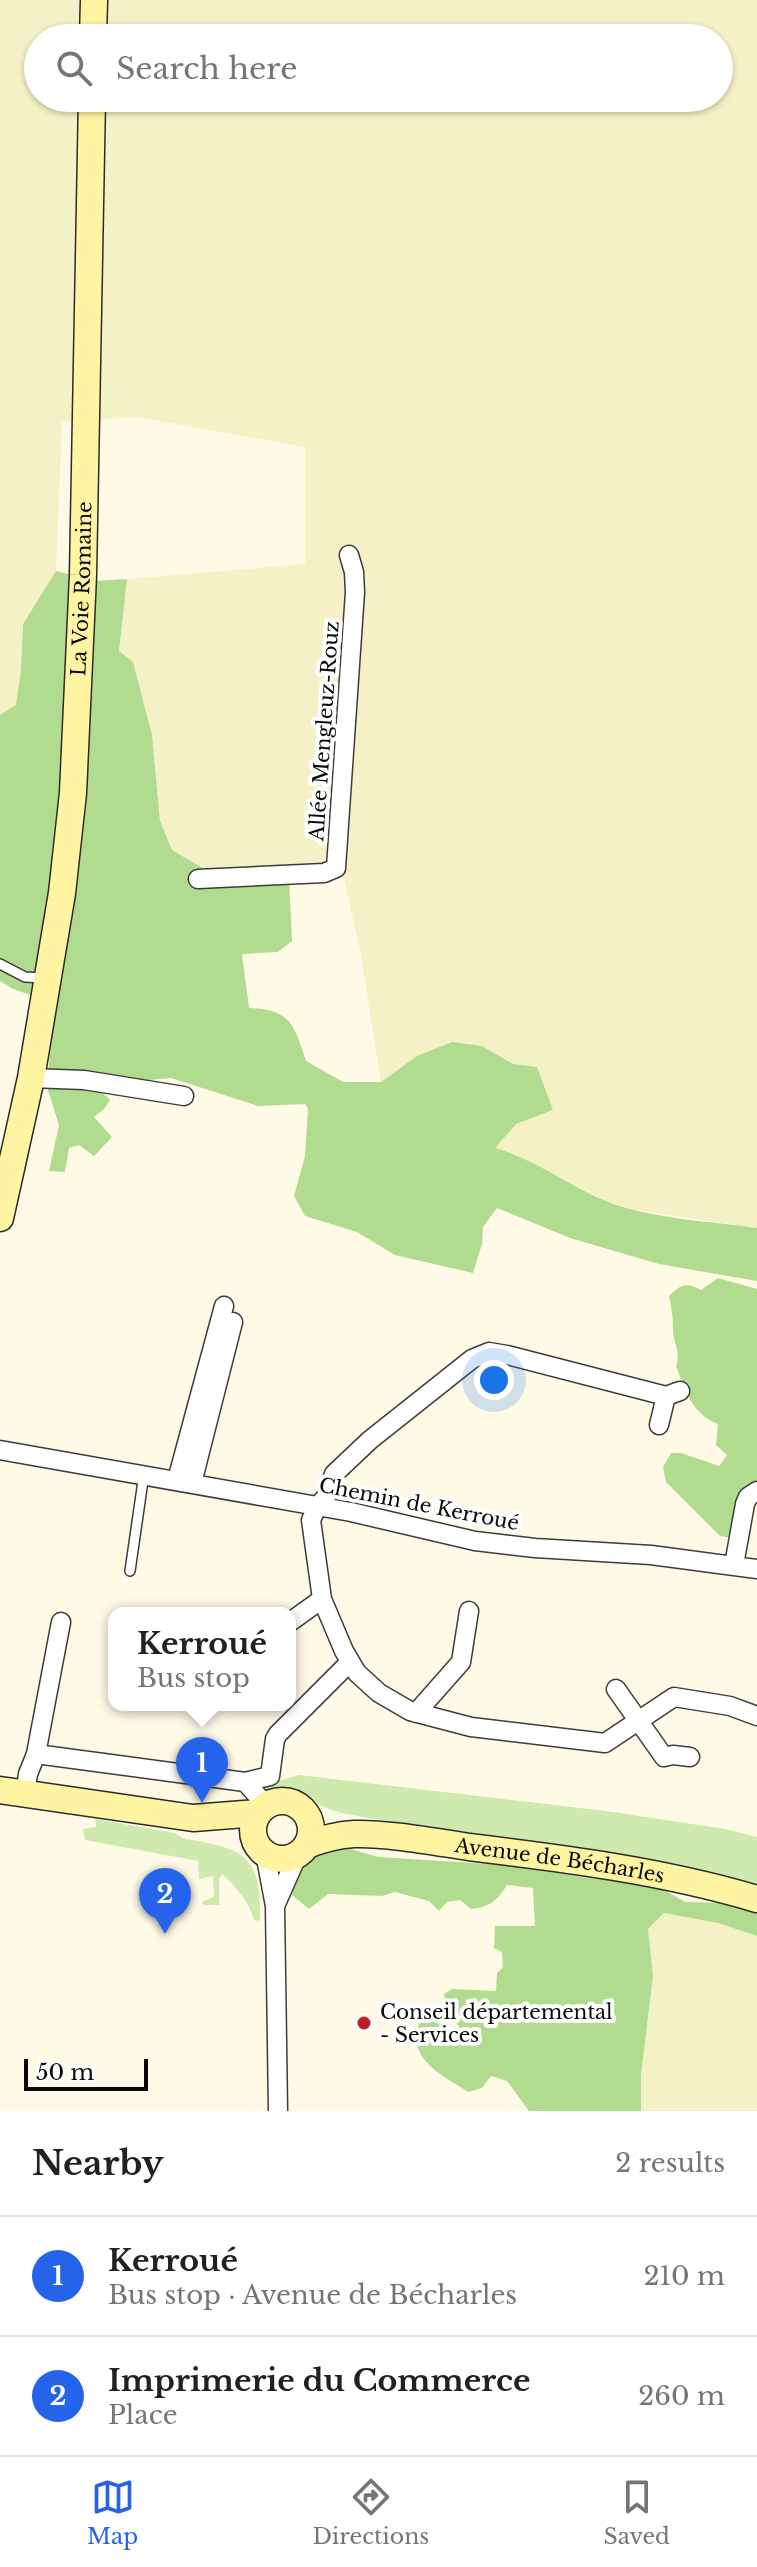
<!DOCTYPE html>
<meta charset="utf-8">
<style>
body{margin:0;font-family:"Libre Baskerville",serif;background:#f6f6f6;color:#202124}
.scale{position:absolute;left:24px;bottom:20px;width:124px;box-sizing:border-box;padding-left:8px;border:4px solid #090909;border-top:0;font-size:22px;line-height:28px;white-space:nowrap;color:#090909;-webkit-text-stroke:6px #fff;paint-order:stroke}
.you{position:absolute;left:494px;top:1380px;width:28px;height:28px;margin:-20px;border:6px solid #fff;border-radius:50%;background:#1a73e8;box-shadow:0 0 0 12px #1a73e833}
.badge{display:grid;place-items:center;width:52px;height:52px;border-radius:50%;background:#2563eb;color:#fff;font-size:26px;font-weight:700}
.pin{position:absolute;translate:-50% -66px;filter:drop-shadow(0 2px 4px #0008)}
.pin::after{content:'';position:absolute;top:42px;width:28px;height:24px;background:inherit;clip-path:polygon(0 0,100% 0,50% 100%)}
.popup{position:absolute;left:108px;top:1607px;width:188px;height:104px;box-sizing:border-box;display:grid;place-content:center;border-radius:16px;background:#fff;filter:drop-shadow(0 2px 6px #0005);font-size:26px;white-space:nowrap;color:#757577}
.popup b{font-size:30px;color:#202124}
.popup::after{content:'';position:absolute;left:50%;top:100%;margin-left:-16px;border:16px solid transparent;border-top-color:#fff}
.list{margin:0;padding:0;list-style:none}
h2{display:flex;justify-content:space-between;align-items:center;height:104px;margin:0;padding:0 32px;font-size:34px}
h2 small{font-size:26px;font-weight:400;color:#757577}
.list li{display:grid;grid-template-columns:52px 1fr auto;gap:24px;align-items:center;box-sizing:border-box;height:120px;padding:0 32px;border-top:2px solid #e0e0e0}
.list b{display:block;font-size:30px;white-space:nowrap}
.list p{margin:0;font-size:26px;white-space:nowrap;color:#757577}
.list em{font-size:26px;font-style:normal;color:#757577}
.icon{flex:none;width:44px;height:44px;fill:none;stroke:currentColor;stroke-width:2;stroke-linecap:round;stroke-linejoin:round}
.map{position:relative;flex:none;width:757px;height:2111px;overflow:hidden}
.search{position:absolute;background:#fff;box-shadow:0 2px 6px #0004;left:24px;right:24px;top:24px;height:88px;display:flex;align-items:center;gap:20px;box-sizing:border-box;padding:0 28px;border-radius:44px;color:#757577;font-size:30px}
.sheet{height:344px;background:#fff}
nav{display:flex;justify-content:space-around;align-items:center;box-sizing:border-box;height:112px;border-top:2px solid #e0e0e0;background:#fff;font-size:22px;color:#757577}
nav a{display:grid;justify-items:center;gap:4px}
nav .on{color:#2563eb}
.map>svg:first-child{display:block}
.farmland{fill:#f5f1c6;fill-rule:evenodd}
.green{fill:#ceeaaf}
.forest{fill:#b1db8e}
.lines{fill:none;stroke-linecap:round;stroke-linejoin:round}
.lane-casing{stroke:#3c3c3c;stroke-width:12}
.street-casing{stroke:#3c3c3c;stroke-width:21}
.secondary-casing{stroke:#2b2b2b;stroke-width:29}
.lane{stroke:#fff;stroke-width:9}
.street{stroke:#fff;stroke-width:18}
.secondary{stroke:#fff4a1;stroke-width:26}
.poi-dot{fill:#be1d26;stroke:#fff;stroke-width:3}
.labels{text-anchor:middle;stroke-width:8;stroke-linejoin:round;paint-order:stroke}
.street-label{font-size:20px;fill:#090909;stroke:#fff}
.poi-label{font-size:20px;fill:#090909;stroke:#fff;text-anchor:start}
</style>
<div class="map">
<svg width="757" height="2111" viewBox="0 0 757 2111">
<rect width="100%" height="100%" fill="#fffae6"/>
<path class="farmland" d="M 0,0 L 757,0 L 757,1228 L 635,1210 L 604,1200 L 515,1154 L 494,1148 L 516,1124 L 553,1110 L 537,1067 L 513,1064 L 482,1046 L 452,1042 L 417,1056 L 381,1082 L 360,950 L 341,866 L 206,870 L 172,850 L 160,821 L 152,735 L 133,663 L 119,651 L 127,579 L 305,564 L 305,447 L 137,417 L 62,422 L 56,571 L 23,624 L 21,670 L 16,705 L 0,715 ZM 38,38 L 719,38 L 719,98 L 38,98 Z
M 664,1913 L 718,1923 L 757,1936 L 757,2111 L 641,2111 L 641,2075 L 653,1976 L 648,1929 Z"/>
<path class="green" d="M 299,1775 L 606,1811 L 725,1829 L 757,1837 L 757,1884 L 662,1863 L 368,1818 C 353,1815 337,1813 324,1807 C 296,1793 297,1787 263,1791 L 265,1785 Z
M 95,1819 L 175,1833 L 182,1838 C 242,1849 262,1852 260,1921 L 254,1920 C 250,1903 235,1886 222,1874 L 219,1879 L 219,1905 L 204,1905 L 202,1902 L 214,1897 L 213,1876 L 199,1879 L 198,1861 L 85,1840 L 83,1829 L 96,1827 Z"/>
<path class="forest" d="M 56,571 L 95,581 L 127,579 L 119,651 L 133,662 L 152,735 L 160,821 L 172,850 L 206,870 L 289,878 L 292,941 L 278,952 L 242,954 L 249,1008 C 291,1010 294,1024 306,1061 L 343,1082 L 381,1082 L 417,1056 L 452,1042 L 482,1046 L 513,1064 L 537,1067 L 553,1110 L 516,1124 L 495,1148 C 535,1159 568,1185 606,1201 C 650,1219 709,1221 757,1228 L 757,1281 L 659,1264 L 570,1238 L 497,1208 L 483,1227 L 482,1244 L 473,1273 L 395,1255 L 357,1232 L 305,1216 L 294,1196 L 305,1156 L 308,1109 L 305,1104 L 258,1106 L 171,1078 L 93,1085 C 98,1093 105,1093 110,1100 L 105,1108 L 94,1117 L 112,1137 L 94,1156 L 79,1145 L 69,1148 L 65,1172 L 49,1171 L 59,1125 L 47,1087 L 54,1003 L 13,989 L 0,981 L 0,715 L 16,705 L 21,670 L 23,624 Z
M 718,1278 L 757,1289 L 757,1486 L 731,1538 L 720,1536 L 666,1482 L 663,1467 L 671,1453 L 681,1453 L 719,1466 L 727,1455 L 716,1445 L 718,1424 C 691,1413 686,1391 676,1366 C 681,1352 674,1345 673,1331 C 673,1319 672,1309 669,1296 C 681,1284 686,1282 701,1290 Z
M 337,1845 L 378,1857 L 506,1865 L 581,1877 L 657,1886 L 685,1902 L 724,1903 L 757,1914 L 757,1936 L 718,1923 L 664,1913 L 648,1929 L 653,1976 L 641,2075 L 641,2111 L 529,2111 L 507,2081 L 491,2076 L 482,2088 L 468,2092 C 449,2079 419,2066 416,2040 C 415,2033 420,2023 422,2016 L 468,2037 L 447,2012 L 444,1994 L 452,1989 L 496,1991 L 497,1973 L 503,1967 L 502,1952 L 494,1948 L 495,1926 L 535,1926 L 533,1888 L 507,1885 C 497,1901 490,1907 471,1909 L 460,1900 L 447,1902 L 439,1911 L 429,1901 L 395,1892 L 382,1896 L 328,1894 L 309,1909 L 292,1895 C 303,1863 306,1857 337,1845 Z"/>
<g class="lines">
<g class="lane-casing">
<path id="lane" d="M 0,964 L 25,977 L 45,978
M 130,1571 L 144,1474"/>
</g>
<g class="street-casing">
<path id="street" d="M 198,879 L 324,873 L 336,868 L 355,592 L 354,572 L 349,555
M 31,1078 L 84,1080 L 184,1096
M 680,1391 L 666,1396 L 507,1355 L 489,1352 L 472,1359 L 370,1440 L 334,1474 L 326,1497 L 317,1507 L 311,1520 L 322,1599 L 344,1651 L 357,1673 L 379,1693 L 410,1711 L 471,1727 L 605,1743 L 674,1697 L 730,1706 L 757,1716
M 659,1425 L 666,1396
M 0,1450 L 351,1512 L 475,1541 L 535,1548 L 651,1555 L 757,1569
M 177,1480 L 224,1306
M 192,1483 L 233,1322
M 734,1565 L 745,1504 L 748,1497 L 757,1491
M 290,1622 L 322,1599
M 616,1689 L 664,1757 L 673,1755 L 690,1757
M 416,1713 L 461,1662 L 469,1611
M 36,1754 L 245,1782 L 270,1776 L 275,1739 L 278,1734 L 350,1662
M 245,1782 L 266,1805
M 25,1794 L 28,1774 L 36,1754 L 61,1622
M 265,1853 L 275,1906 L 278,2111
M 275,1906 L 298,1854"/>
</g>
<g class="secondary-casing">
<g id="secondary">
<path d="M 93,38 L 94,0"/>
<path id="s1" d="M 0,1218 L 31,1078 L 62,893 L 73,793 L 83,575 L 92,98"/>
<path d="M 0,1790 L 193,1818 L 258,1813"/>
<circle cx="282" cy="1830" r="29"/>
<path id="s2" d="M 307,1845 C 322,1839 338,1835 354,1834 C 388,1833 435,1842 469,1847 C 567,1859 663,1871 757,1899"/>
</g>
</g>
<use href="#lane" class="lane"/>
<use href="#street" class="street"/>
<use href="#secondary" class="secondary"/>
</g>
<circle class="poi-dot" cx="364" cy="2023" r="8"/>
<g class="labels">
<g class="street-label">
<text dy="7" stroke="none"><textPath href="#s1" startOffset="636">La Voie Romaine</textPath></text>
<text transform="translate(324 731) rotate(-86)" y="7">Allée Mengleuz-Rouz</text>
<text transform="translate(419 1504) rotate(11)" y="7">Chemin de Kerroué</text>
<text dy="7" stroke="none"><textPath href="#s2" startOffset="256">Avenue de Bécharles</textPath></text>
</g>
<g class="poi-label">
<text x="380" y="2019">Conseil départemental<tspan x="380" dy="23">- Services</tspan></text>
</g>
</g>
</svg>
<div class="scale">50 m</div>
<div class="you"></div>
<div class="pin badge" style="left:202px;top:1803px">1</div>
<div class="popup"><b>Kerroué</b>Bus stop</div>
<div class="pin badge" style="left:165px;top:1934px">2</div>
<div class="search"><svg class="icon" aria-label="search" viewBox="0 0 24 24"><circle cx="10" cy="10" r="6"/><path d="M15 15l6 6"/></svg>Search here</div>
</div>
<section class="sheet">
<h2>Nearby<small>2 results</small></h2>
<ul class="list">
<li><span class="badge">1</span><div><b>Kerroué</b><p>Bus stop · Avenue de Bécharles</p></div><em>210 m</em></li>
<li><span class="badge">2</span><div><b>Imprimerie du Commerce</b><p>Place</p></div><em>260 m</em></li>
</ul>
</section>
<nav>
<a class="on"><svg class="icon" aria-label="map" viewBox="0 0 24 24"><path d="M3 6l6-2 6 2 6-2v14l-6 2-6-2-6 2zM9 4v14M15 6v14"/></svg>Map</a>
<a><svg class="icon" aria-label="directions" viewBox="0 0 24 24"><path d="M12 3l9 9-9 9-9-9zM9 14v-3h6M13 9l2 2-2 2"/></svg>Directions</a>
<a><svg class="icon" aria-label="saved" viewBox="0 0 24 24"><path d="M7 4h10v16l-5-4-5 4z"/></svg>Saved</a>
</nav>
